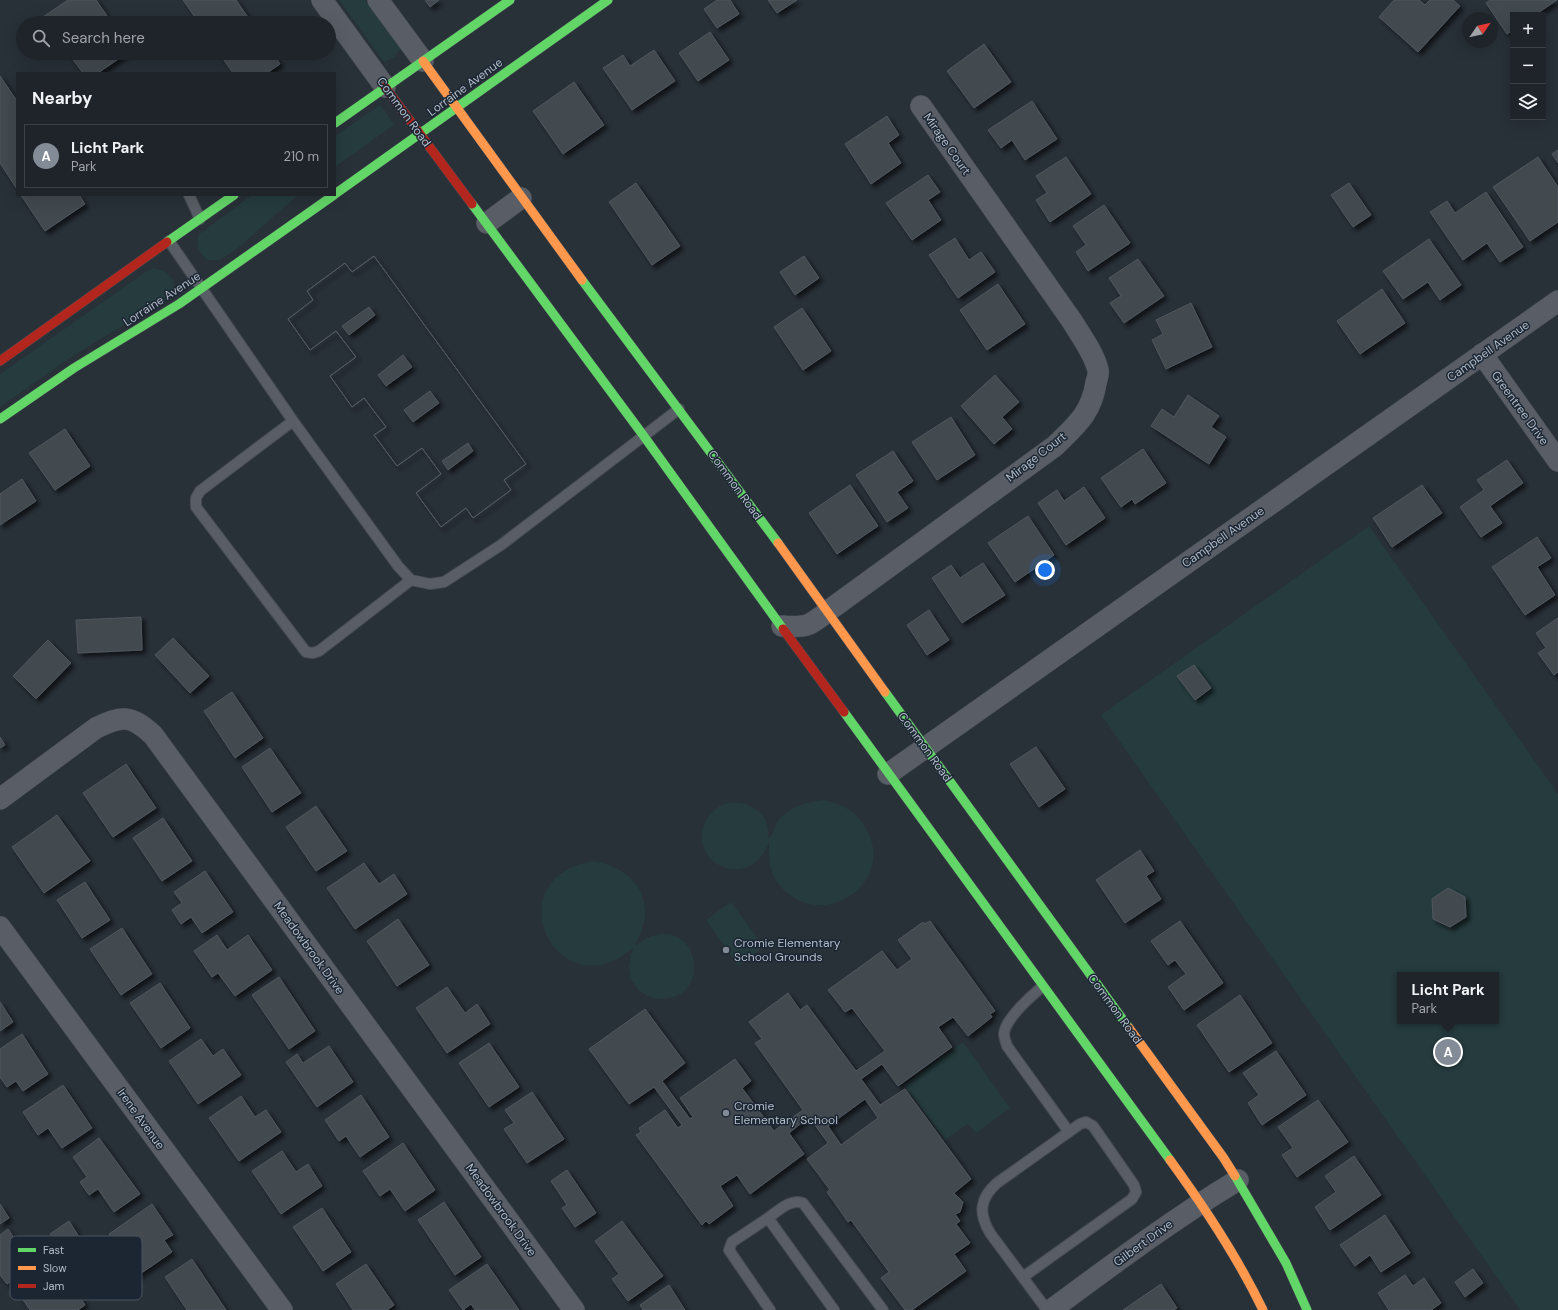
<!DOCTYPE html>
<meta charset="utf-8">
<style>
body{margin:0;font-family:"DM Sans",sans-serif;background:#262c32;color:#f1f3f6}
.controls{position:absolute;right:12px;top:12px;display:grid;overflow:hidden;border-radius:0px;box-shadow:0 4px 16px #0002}
.controls button{width:36px;height:36px;display:grid;place-items:center;padding:0;border:0;border-bottom:1px solid #3c4147;background:#1e242a;color:#f1f3f6;font:20px sans-serif}
.compass{position:absolute;left:1462px;top:12px;width:36px;height:36px;border-radius:50%;background:#1e242a;box-shadow:0 4px 16px #0002;rotate:56deg}
.you{position:absolute;left:1045px;top:570px;width:14px;height:14px;margin:-10px;border:3px solid #fff;border-radius:50%;background:#1a73e8;box-shadow:0 0 0 6px #1a73e833}
.badge{display:grid;place-items:center;width:26px;height:26px;border-radius:50%;background:#828b96;color:#fff;font-size:13px;font-weight:700}
.pin{position:absolute;translate:-50% -50%;border:2px solid #fff;box-shadow:0 1px 4px #0006}
.popup{position:absolute;left:1397px;top:972px;width:102px;height:52px;box-sizing:border-box;display:grid;place-content:center;border-radius:0px;background:#1e242a;filter:drop-shadow(0 1px 3px #0005);font-size:13px;white-space:nowrap;color:#a1a4a8}
.popup b{font-size:15px;color:#f1f3f6}
.popup::after{content:'';position:absolute;left:50%;top:100%;margin-left:-8px;border:8px solid transparent;border-top-color:#1e242a}
.list{margin:0;padding:0;list-style:none}
h2{display:flex;justify-content:space-between;align-items:center;height:52px;margin:0;padding:0 16px;font-size:17px}
h2 small{font-size:13px;font-weight:400;color:#a1a4a8}
.list li{display:grid;grid-template-columns:26px 1fr auto;gap:12px;align-items:center;box-sizing:border-box;height:64px;margin:0 8px 8px;padding:0 8px;border:1px solid #3c4147;border-radius:0px}
.list b{display:block;font-size:15px;white-space:nowrap}
.list p{margin:0;font-size:13px;white-space:nowrap;color:#a1a4a8}
.list em{font-size:13px;font-style:normal;color:#a1a4a8}
.icon{flex:none;width:22px;height:22px;fill:none;stroke:currentColor;stroke-width:2;stroke-linecap:round;stroke-linejoin:round}
.map{position:relative;flex:none;width:1558px;height:1310px;overflow:hidden}
.search{position:absolute;background:#1e242a;box-shadow:0 4px 16px #0002;left:16px;top:16px;width:320px;height:44px;display:flex;align-items:center;gap:10px;box-sizing:border-box;padding:0 14px;border-radius:22px;color:#a1a4a8;font-size:15px}
.panel{position:absolute;background:#1e242a;box-shadow:0 4px 16px #0002;left:16px;top:72px;width:320px;height:124px;border-radius:0px}
.map>svg:first-child{display:block}
.green{fill:#253b3e;fill-rule:evenodd}
.building{fill:#424950;stroke:#50575f;fill-rule:evenodd;filter:url(#shadow)}
.lines{fill:none;stroke-linecap:round;stroke-linejoin:round}
.lane-casing{stroke:#474c53;stroke-width:12}
.street-casing{stroke:#474c53;stroke-width:22}
.fast-casing{stroke:#474c53;stroke-width:10}
.slow-casing{stroke:#474c53;stroke-width:10}
.jam-casing{stroke:#474c53;stroke-width:10}
.lane{stroke:#595e66;stroke-width:10}
.street{stroke:#595e66;stroke-width:21}
.fast{stroke:#63d668;stroke-width:9}
.slow{stroke:#ff974d;stroke-width:9}
.jam{stroke:#b3261e;stroke-width:9}
.poi-dot{fill:#828b96;stroke:#1c2633;stroke-width:1.5}
.labels{text-anchor:middle;stroke-width:3;stroke-linejoin:round;paint-order:stroke}
.street-label{font-size:12px;fill:#b2bcc9;stroke:#1c2633}
.poi-label{font-size:12px;fill:#b2bcc9;stroke:#1c2633;text-anchor:start}
.key{fill:#1c2633;stroke:#495360;stroke-width:1}
.key-label{font-size:11px;fill:#b2bcc9}
</style>
<div class="map">
<svg width="1558" height="1310" viewBox="0 0 1558 1310">
<defs>
<filter id="shadow"><feDropShadow dx="3.5" dy="3.5" stdDeviation="2" flood-color="#0009"/></filter>
</defs>
<rect width="100%" height="100%" fill="#283038"/>
<path class="green" d="M 339,0 L 365,0 L 401,49 L 394,57 L 384,62 Z
M 380,105 L 386,112 L 394,125 L 335,167 L 335,136 Z
M 252,195 L 298,195 L 237,249 L 220,260 L 207,260 C 199,252 195,246 199,234 Z
M 154,268 L 166,272 L 174,281 L 173,293 L 169,298 L 71,357 L 0,407 L 0,374 L 147,271 Z
M 1369,526 L 1558,794 L 1558,1310 L 1520,1310 L 1101,715 ZM 1400,975 L 1496,975 L 1496,1021 L 1400,1021 Z
M 823,800 C 844,804 860,813 869,834 C 891,884 827,928 786,892 C 780,886 773,878 771,869 C 768,860 769,851 769,842 C 750,894 687,863 705,823 C 709,814 715,808 724,804 C 738,799 756,805 764,818 C 768,824 768,831 769,838 C 773,833 775,826 778,821 C 789,807 805,802 823,800 Z
M 592,861 C 621,865 647,883 645,916 C 644,927 639,936 635,946 C 694,900 720,998 661,999 C 645,999 629,985 629,968 C 629,961 632,954 633,948 C 625,954 618,960 608,963 C 546,984 503,878 592,861 Z
M 731,902 L 764,947 L 738,966 L 706,920 Z
M 963,1042 L 1010,1108 L 976,1133 L 968,1124 L 945,1140 L 904,1085 Z"/>
<path class="building" d="M 68,0 L 96,0 L 112,23 L 47,23 L 43,17 Z
M 183,0 L 236,0 L 252,23 L 199,23 Z
M 425,0 L 439,0 L 430,7 Z
M 717,0 L 730,0 L 739,14 L 717,28 L 704,9 Z
M 768,0 L 797,0 L 777,13 Z
M 1394,0 L 1419,0 L 1425,5 L 1430,0 L 1453,0 L 1460,6 L 1418,52 L 1379,17 Z
M 1490,0 L 1557,0 L 1535,15 L 1513,15 L 1513,30 L 1507,34 L 1486,3 Z
M 710,32 L 729,60 L 698,81 L 679,53 Z
M 984,44 L 1011,82 L 974,108 L 947,71 Z
M 654,50 L 675,81 L 632,110 L 603,68 L 623,55 L 630,66 Z
M 68,53 L 127,53 L 98,73 L 83,73 Z
M 219,53 L 273,53 L 280,64 L 267,73 L 233,73 Z
M 0,76 L 17,101 L 17,189 L 0,163 Z
M 574,82 L 604,125 L 563,154 L 533,111 Z
M 1032,101 L 1057,139 L 1025,160 L 1012,140 L 1001,148 L 988,130 Z
M 887,116 L 899,135 L 888,143 L 901,163 L 871,184 L 845,144 Z
M 1558,150 L 1558,163 L 1552,154 Z
M 1066,157 L 1091,194 L 1050,222 L 1036,200 L 1047,193 L 1036,176 Z
M 1538,157 L 1558,187 L 1558,222 L 1530,241 L 1493,187 Z
M 928,175 L 940,192 L 928,200 L 941,220 L 912,240 L 886,203 Z
M 636,183 L 680,246 L 652,265 L 609,202 Z
M 1349,183 L 1371,215 L 1353,227 L 1331,195 Z
M 1486,192 L 1523,247 L 1500,262 L 1487,243 L 1463,260 L 1430,212 L 1447,201 L 1455,213 Z
M 21,195 L 79,195 L 85,204 L 45,231 Z
M 1104,205 L 1130,243 L 1088,271 L 1076,252 L 1086,245 L 1073,226 Z
M 955,238 L 969,260 L 981,252 L 995,272 L 958,298 L 929,255 Z
M 1429,239 L 1461,285 L 1440,300 L 1428,282 L 1403,299 L 1383,271 Z
M 374,256 L 526,464 L 504,480 L 511,490 L 473,518 L 466,508 L 441,527 L 416,493 L 441,474 L 422,448 L 397,466 L 374,435 L 386,427 L 364,398 L 352,407 L 330,376 L 356,357 L 336,331 L 310,350 L 288,319 L 313,300 L 307,291 L 345,263 L 352,272 ZM 369,307 L 375,315 L 349,335 L 342,326 ZM 403,355 L 412,367 L 386,386 L 378,375 ZM 430,391 L 439,403 L 413,422 L 404,410 ZM 468,443 L 473,451 L 448,470 L 442,461 Z
M 374,256 L 526,464 L 504,480 L 511,490 L 473,518 L 466,508 L 441,527 L 416,493 L 441,474 L 422,448 L 397,466 L 374,435 L 386,427 L 364,398 L 352,407 L 330,376 L 356,357 L 336,331 L 310,350 L 288,319 L 313,300 L 307,291 L 345,263 L 352,272 Z
M 804,256 L 819,278 L 795,295 L 780,272 Z
M 1138,259 L 1164,296 L 1124,323 L 1110,303 L 1121,296 L 1109,278 Z
M 998,284 L 1025,324 L 987,350 L 960,310 Z
M 1382,289 L 1405,323 L 1360,354 L 1337,321 Z
M 1191,303 L 1212,347 L 1166,369 L 1152,340 L 1163,334 L 1156,320 Z
M 802,308 L 831,351 L 803,370 L 774,327 Z
M 995,375 L 1019,402 L 1002,417 L 1012,429 L 994,444 L 961,406 Z
M 1188,395 L 1219,416 L 1211,427 L 1226,437 L 1209,464 L 1151,426 L 1162,409 L 1174,417 Z
M 951,417 L 975,455 L 937,480 L 912,442 Z
M 65,429 L 90,466 L 55,490 L 29,453 Z
M 1143,449 L 1166,483 L 1135,504 L 1132,499 L 1121,507 L 1101,478 Z
M 893,451 L 913,481 L 897,492 L 908,508 L 887,522 L 856,475 Z
M 1507,460 L 1523,483 L 1490,506 L 1502,523 L 1481,537 L 1460,507 L 1484,490 L 1477,480 Z
M 22,479 L 36,501 L 0,525 L 0,494 Z
M 850,485 L 878,526 L 837,554 L 809,513 Z
M 1422,485 L 1442,513 L 1392,547 L 1373,518 Z
M 1084,487 L 1105,518 L 1066,545 L 1038,503 L 1057,490 L 1064,501 Z
M 1028,516 L 1054,555 L 1015,582 L 988,543 Z
M 1537,537 L 1551,558 L 1537,567 L 1555,595 L 1525,615 L 1492,567 Z
M 983,563 L 1005,595 L 962,623 L 932,578 L 951,565 L 960,578 Z
M 929,610 L 949,640 L 927,655 L 907,625 Z
M 141,617 L 142,650 L 78,653 L 76,620 Z
M 1558,618 L 1558,672 L 1554,675 L 1538,653 L 1546,648 L 1536,633 Z
M 173,638 L 209,676 L 190,693 L 155,655 Z
M 48,640 L 71,663 L 36,699 L 13,676 Z
M 1194,665 L 1211,688 L 1195,700 L 1177,676 Z
M 232,692 L 263,738 L 235,758 L 204,711 Z
M 0,737 L 5,745 L 0,748 Z
M 1036,747 L 1065,789 L 1039,807 L 1010,764 Z
M 270,748 L 301,793 L 272,812 L 242,767 Z
M 126,764 L 156,808 L 113,837 L 83,793 Z
M 316,806 L 347,851 L 316,871 L 286,827 Z
M 57,815 L 90,861 L 44,893 L 12,847 Z
M 163,818 L 192,861 L 162,881 L 133,838 Z
M 1140,850 L 1154,871 L 1146,876 L 1161,899 L 1125,923 L 1096,880 Z
M 364,863 L 379,884 L 394,874 L 407,894 L 355,929 L 327,888 Z
M 205,871 L 233,912 L 202,933 L 191,917 L 181,924 L 172,910 L 182,903 L 174,892 Z
M 85,882 L 110,920 L 82,938 L 57,900 Z
M 1448,888 L 1465,897 L 1466,917 L 1450,927 L 1433,919 L 1432,899 Z
M 398,919 L 429,965 L 397,986 L 367,941 Z
M 930,921 L 995,1011 L 990,1014 L 992,1017 L 968,1036 L 953,1017 L 938,1027 L 952,1047 L 898,1086 L 882,1064 L 861,1079 L 880,1105 L 905,1089 L 971,1179 L 954,1193 L 963,1202 L 960,1212 L 955,1214 L 960,1221 L 956,1224 L 970,1243 L 954,1254 L 966,1271 L 912,1310 L 905,1310 L 881,1278 L 889,1272 L 851,1220 L 848,1222 L 827,1192 L 830,1190 L 807,1159 L 828,1143 L 809,1117 L 789,1133 L 804,1154 L 750,1194 L 737,1175 L 720,1186 L 733,1206 L 709,1224 L 706,1221 L 702,1225 L 636,1135 L 641,1132 L 639,1128 L 665,1110 L 678,1128 L 682,1125 L 654,1087 L 629,1104 L 589,1049 L 645,1009 L 685,1063 L 662,1081 L 690,1119 L 693,1117 L 680,1098 L 735,1059 L 751,1081 L 742,1088 L 774,1131 L 803,1110 L 755,1043 L 762,1039 L 749,1022 L 788,993 L 800,1010 L 807,1005 L 856,1071 L 885,1051 L 852,1008 L 845,1012 L 828,990 L 882,951 L 897,970 L 912,959 L 898,940 L 923,922 L 924,924 ZM 865,1099 L 878,1118 L 841,1145 L 828,1126 Z
M 1180,921 L 1223,983 L 1184,1010 L 1168,987 L 1186,974 L 1175,960 L 1168,965 L 1151,941 Z
M 122,928 L 152,974 L 121,995 L 90,949 Z
M 217,935 L 227,950 L 248,935 L 272,970 L 235,996 L 218,973 L 212,977 L 194,951 Z
M 279,977 L 315,1031 L 289,1049 L 252,995 Z
M 160,983 L 190,1028 L 161,1048 L 130,1003 Z
M 447,987 L 465,1013 L 477,1004 L 490,1024 L 447,1053 L 416,1008 Z
M 1240,995 L 1272,1043 L 1229,1072 L 1197,1025 Z
M 0,1002 L 13,1022 L 0,1031 Z
M 22,1034 L 48,1074 L 23,1091 L 16,1081 L 7,1087 L 0,1077 L 0,1049 Z
M 201,1039 L 213,1056 L 223,1049 L 241,1075 L 198,1104 L 169,1061 Z
M 489,1043 L 519,1087 L 489,1107 L 459,1063 Z
M 329,1046 L 353,1082 L 317,1107 L 286,1062 L 297,1054 L 303,1063 Z
M 1276,1051 L 1306,1095 L 1262,1125 L 1248,1103 L 1259,1095 L 1243,1073 Z
M 63,1085 L 92,1128 L 62,1148 L 48,1128 L 38,1135 L 23,1112 Z
M 532,1092 L 564,1139 L 527,1163 L 504,1129 L 514,1123 L 505,1110 Z
M 361,1095 L 389,1137 L 360,1157 L 346,1136 L 339,1141 L 325,1120 Z
M 241,1096 L 255,1117 L 266,1110 L 281,1132 L 239,1161 L 209,1118 Z
M 1318,1100 L 1348,1142 L 1297,1177 L 1282,1155 L 1293,1148 L 1278,1127 Z
M 99,1138 L 140,1194 L 114,1212 L 98,1189 L 89,1195 L 80,1182 L 87,1177 L 73,1157 Z
M 403,1143 L 435,1190 L 405,1211 L 390,1189 L 380,1196 L 363,1171 Z
M 282,1151 L 296,1172 L 308,1164 L 322,1186 L 281,1214 L 252,1171 Z
M 1354,1156 L 1381,1195 L 1330,1230 L 1315,1207 L 1336,1192 L 1325,1176 Z
M 567,1170 L 596,1213 L 575,1227 L 562,1208 L 567,1205 L 551,1181 Z
M 444,1202 L 481,1257 L 455,1275 L 418,1220 Z
M 0,1204 L 9,1218 L 0,1224 Z
M 152,1204 L 173,1235 L 164,1240 L 172,1252 L 137,1276 L 109,1234 Z
M 322,1208 L 351,1252 L 323,1271 L 293,1227 Z
M 1385,1215 L 1410,1253 L 1381,1272 L 1370,1255 L 1355,1266 L 1340,1245 Z
M 69,1221 L 81,1240 L 62,1253 L 50,1234 Z
M 622,1221 L 663,1276 L 628,1301 L 612,1279 L 619,1274 L 595,1241 Z
M 8,1229 L 33,1266 L 7,1284 L 0,1275 L 0,1235 Z
M 192,1259 L 226,1310 L 187,1310 L 165,1277 Z
M 366,1264 L 394,1305 L 387,1310 L 353,1310 L 336,1284 Z
M 487,1264 L 519,1310 L 475,1310 L 471,1304 L 463,1310 L 449,1290 Z
M 1473,1269 L 1483,1283 L 1465,1297 L 1455,1282 Z
M 47,1270 L 60,1289 L 70,1282 L 85,1305 L 78,1310 L 30,1310 L 17,1291 Z
M 1405,1275 L 1413,1286 L 1424,1278 L 1441,1303 L 1431,1310 L 1389,1310 L 1378,1293 Z
M 1161,1284 L 1177,1308 L 1174,1310 L 1123,1310 Z
M 669,1285 L 685,1310 L 643,1310 L 640,1305 Z"/>
<g class="lines">
<g class="lane-casing">
<path id="lane" d="M 189,195 L 200,219
M 169,241 L 293,421 L 398,566 L 411,580 L 430,584 L 444,582 L 501,545 L 679,409
M 293,421 L 200,491 L 196,498 L 196,507 L 306,652 L 313,653 L 319,651 L 411,580
M 1042,987 C 1031,996 1005,1019 1004,1034 C 1004,1038 1006,1042 1007,1046 L 1069,1132
M 768,1218 C 778,1211 791,1198 803,1203 L 883,1310
M 1023,1277 L 1132,1199 L 1136,1192 L 1134,1185 L 1093,1126 L 1086,1122 L 1080,1124 L 997,1183 C 980,1198 978,1213 990,1233 L 1047,1310
M 770,1310 L 729,1250 L 732,1242 L 768,1218 L 834,1310"/>
</g>
<g class="street-casing">
<path id="street" d="M 322,0 L 385,87
M 378,0 L 423,61
M 487,223 L 521,198
M 1482,354 L 1558,461
M 782,626 C 806,628 810,626 828,611 L 1055,446 C 1076,425 1091,414 1096,383 C 1097,379 1099,374 1098,370 C 1094,353 1081,336 1072,321 L 921,106
M 888,774 L 1558,301
M 0,799 L 96,728 C 123,715 131,715 153,735 L 574,1310
M 0,927 L 282,1310
M 1051,1310 C 1112,1265 1173,1219 1238,1180"/>
</g>
<g class="fast-casing">
<path id="fast" d="M 335,123 L 510,0
M 335,194 L 608,0
M 472,204 L 643,435 L 783,629
M 167,242 L 234,195
M 582,280 L 778,543
M 0,419 L 74,368 L 179,304 L 334,195
M 885,692 L 1129,1028
M 844,712 L 1170,1160
M 1235,1176 L 1286,1263 L 1307,1310"/>
</g>
<g class="slow-casing">
<path id="slow" d="M 423,61 L 582,280
M 778,543 L 885,692
M 1129,1028 L 1223,1157 L 1235,1176
M 1170,1160 C 1205,1208 1237,1256 1263,1310"/>
</g>
<g class="jam-casing">
<path id="jam" d="M 385,87 L 472,204
M 0,361 L 167,242
M 783,629 L 844,712"/>
</g>
<use href="#lane" class="lane"/>
<use href="#street" class="street"/>
<use href="#fast" class="fast"/>
<use href="#slow" class="slow"/>
<use href="#jam" class="jam"/>
</g>
<g class="poi-dot">
<circle cx="726" cy="950" r="4"/>
<circle cx="726" cy="1113" r="4"/>
</g>
<g class="labels">
<g class="street-label">
<text transform="translate(465 87) rotate(-36)" y="4">Lorraine Avenue</text>
<text transform="translate(404 112) rotate(54)" y="4">Common Road</text>
<text transform="translate(947 144) rotate(55)" y="4">Mirage Court</text>
<text transform="translate(162 299) rotate(-33)" y="4">Lorraine Avenue</text>
<text transform="translate(1488 351) rotate(-35)" y="4">Campbell Avenue</text>
<text transform="translate(1520 408) rotate(54)" y="4">Greentree Drive</text>
<text transform="translate(1036 457) rotate(-38)" y="4">Mirage Court</text>
<text transform="translate(735 485) rotate(54)" y="4">Common Road</text>
<text transform="translate(1223 537) rotate(-35)" y="4">Campbell Avenue</text>
<text transform="translate(925 747) rotate(54)" y="4">Common Road</text>
<text transform="translate(309 948) rotate(54)" y="4">Meadowbrook Drive</text>
<text transform="translate(1115 1009) rotate(54)" y="4">Common Road</text>
<text transform="translate(141 1119) rotate(54)" y="4">Irene Avenue</text>
<text transform="translate(501 1210) rotate(54)" y="4">Meadowbrook Drive</text>
<text transform="translate(1143 1243) rotate(-36)" y="4">Gilbert Drive</text>
</g>
<g class="poi-label">
<text x="734" y="947">Cromie Elementary<tspan x="734" dy="14">School Grounds</tspan></text>
<text x="734" y="1110">Cromie<tspan x="734" dy="14">Elementary School</tspan></text>
</g>
</g>
<rect x="10" y="1236" width="132" height="64" rx="6" class="key"/>
<rect x="18" y="1248" width="18" height="4" fill="#63d668"/>
<rect x="18" y="1266" width="18" height="4" fill="#ff974d"/>
<rect x="18" y="1284" width="18" height="4" fill="#b3261e"/>
<g class="key-label">
<text x="43" y="1254">Fast</text>
<text x="43" y="1272">Slow</text>
<text x="43" y="1290">Jam</text>
</g>
</svg>
<div class="controls">
<button>+</button>
<button>−</button>
<button><svg class="icon" aria-label="layers" viewBox="0 0 24 24"><path d="M12 4l9 5-9 5-9-5zM3 14l9 5 9-5"/></svg></button>
</div>
<svg class="compass" viewBox="-18 -18 36 36"><path d="M0-13l5 13h-10z" fill="#e53935"/><path d="M0 13l5-13h-10z" fill="#a1a4a8"/></svg>
<div class="you"></div>
<div class="pin badge" style="left:1448px;top:1052px">A</div>
<div class="popup"><b>Licht Park</b>Park</div>
<div class="search"><svg class="icon" aria-label="search" viewBox="0 0 24 24"><circle cx="10" cy="10" r="6"/><path d="M15 15l6 6"/></svg>Search here</div>
<section class="panel">
<h2>Nearby<small></small></h2>
<ul class="list">
<li><span class="badge">A</span><div><b>Licht Park</b><p>Park</p></div><em>210 m</em></li>
</ul>
</section>
</div>
